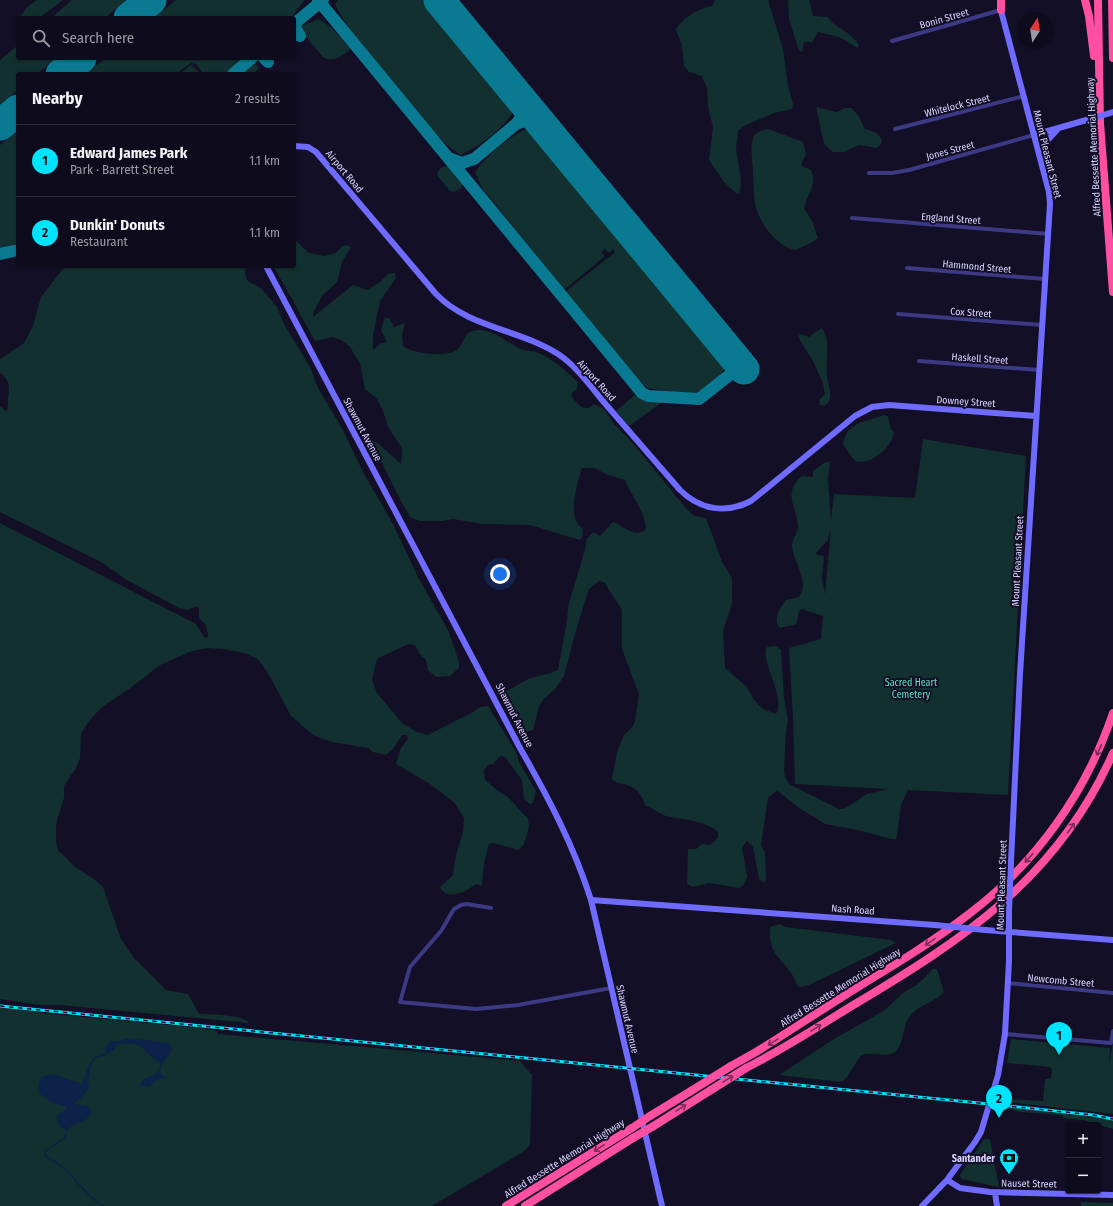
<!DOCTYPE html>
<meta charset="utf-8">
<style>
body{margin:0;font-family:"Fira Sans Condensed",sans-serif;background:#1c1929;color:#f1f3f6}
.controls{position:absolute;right:12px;bottom:12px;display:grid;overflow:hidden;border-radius:4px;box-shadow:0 1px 3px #0004}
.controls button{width:36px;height:36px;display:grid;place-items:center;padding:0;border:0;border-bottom:1px solid #2e2b3b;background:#0e0b1c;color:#f1f3f6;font:20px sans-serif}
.compass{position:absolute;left:1017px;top:12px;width:36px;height:36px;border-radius:50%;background:#0e0b1c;box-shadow:0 1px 3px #0004;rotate:12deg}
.you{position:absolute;left:500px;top:574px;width:14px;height:14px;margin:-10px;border:3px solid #fff;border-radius:50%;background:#1a73e8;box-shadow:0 0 0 6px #1a73e833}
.badge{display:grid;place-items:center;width:26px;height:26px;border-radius:50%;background:#00e5ff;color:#111;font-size:13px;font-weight:700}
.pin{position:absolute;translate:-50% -33px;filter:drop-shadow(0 1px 2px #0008)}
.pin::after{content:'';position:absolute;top:21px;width:14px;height:12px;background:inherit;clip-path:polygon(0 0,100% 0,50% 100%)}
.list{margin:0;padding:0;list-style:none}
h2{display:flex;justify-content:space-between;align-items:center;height:52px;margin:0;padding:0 16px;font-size:17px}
h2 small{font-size:13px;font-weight:400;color:#9b9ba3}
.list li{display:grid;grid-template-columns:26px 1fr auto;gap:12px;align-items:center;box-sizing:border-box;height:72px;padding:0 16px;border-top:1px solid #2e2b3b}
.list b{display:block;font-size:15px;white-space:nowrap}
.list p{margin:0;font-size:13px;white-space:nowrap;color:#9b9ba3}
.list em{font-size:13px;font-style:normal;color:#9b9ba3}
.icon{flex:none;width:22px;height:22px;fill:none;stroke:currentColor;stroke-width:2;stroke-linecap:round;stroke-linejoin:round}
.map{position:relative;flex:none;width:1113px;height:1206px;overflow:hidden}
.search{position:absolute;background:#0e0b1c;box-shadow:0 1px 3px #0004;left:16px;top:16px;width:280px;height:44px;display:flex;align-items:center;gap:10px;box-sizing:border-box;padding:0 14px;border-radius:4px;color:#9b9ba3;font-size:15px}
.panel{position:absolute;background:#0e0b1c;box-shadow:0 1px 3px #0004;left:16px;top:72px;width:280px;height:196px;border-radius:4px}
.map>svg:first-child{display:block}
.green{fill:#12302f;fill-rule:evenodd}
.water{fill:#0c2248}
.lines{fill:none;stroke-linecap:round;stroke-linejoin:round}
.stream{stroke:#0c2248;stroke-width:1.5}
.taxiway{stroke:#0a7a92;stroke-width:12}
.runway{stroke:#0a7a92;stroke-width:31}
.street{stroke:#3d3a85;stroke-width:4}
.secondary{stroke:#6f6bff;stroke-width:6}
.highway{stroke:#ff4fa3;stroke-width:8}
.rail-casing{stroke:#00e5ff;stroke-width:3}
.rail{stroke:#130f26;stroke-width:1.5;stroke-dasharray:4.5;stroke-linecap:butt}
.secondary-bridge{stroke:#6f6bff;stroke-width:6}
.highway-bridge{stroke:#ff4fa3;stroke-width:8}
.oneway{stroke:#7d2c5e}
.labels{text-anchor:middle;stroke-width:4;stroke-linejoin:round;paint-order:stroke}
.street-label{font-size:10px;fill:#d9d4ff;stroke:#130f26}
.park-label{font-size:10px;fill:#5fe0c0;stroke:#130f26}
.poi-label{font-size:10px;font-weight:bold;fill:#d9d4ff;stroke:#130f26;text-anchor:end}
</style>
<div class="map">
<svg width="1113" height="1206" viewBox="0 0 1113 1206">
<rect width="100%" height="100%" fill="#130f26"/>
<path class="green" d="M 37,0 L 63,0 L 39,18 L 19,18 L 27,7 Z
M 72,0 L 126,0 L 105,18 L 51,18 Z
M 176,0 L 304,0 L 304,1 L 291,18 L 154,18 Z
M 338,0 L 429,0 L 508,96 L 515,110 C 501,130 482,145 460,155 C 434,137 415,110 395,86 C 373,60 350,35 335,4 Z
M 715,0 L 768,0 L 783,49 L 788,86 L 793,104 L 792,109 L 774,113 L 744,126 L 738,131 L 736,149 L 741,180 L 740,193 L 737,194 L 724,182 L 709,160 L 713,127 L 708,107 L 707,88 L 702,76 L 689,72 L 684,66 L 682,45 L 676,30 C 682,18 699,8 712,6 Z
M 788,0 L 809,0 L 813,16 L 827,17 C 830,19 831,22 834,24 C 845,32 852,34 859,45 L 858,48 L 839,37 L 818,32 L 812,42 L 804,42 L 802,52 L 799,51 L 789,19 Z
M 319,19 L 332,28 L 351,49 C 342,56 335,62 324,58 L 307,38 L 301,26 Z
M 18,45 L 18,58 L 56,58 L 37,74 L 18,74 L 18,90 L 0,104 L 0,60 Z
M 106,58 L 244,58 L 225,74 L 204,74 L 196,64 L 191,63 L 176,74 L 86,74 Z
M 191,65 L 201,74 L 179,74 Z
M 253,65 L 257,65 L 259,68 L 254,74 L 242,74 Z
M 816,107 L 837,112 L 845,108 L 851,108 L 858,115 L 865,129 C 874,131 881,133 882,143 L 877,148 L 859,145 L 844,152 L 833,152 L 824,144 Z
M 530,127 L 539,134 L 724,358 L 727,365 L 718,379 L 697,393 L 671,392 L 647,388 L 629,370 L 565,292 L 615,252 L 613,249 L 609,253 L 605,249 L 601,252 L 605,256 L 564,290 L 482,188 L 475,172 C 489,153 507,138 530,127 Z
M 768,129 L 803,142 L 806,154 L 801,164 L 803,167 L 810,169 C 819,182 807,195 804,208 L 812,221 L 818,238 C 811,244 804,245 797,250 C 778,248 760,224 756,207 C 753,197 754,183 753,173 C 753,162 749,146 754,136 C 757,132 763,130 768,129 Z
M 18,130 L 18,243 L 0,248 L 0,145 Z
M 448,166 L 462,183 L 462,187 L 455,192 L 450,191 L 437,175 L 438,171 L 442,167 Z
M 294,239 L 309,253 L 325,256 L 336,253 L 342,246 L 347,245 L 351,247 L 342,262 L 337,282 L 322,296 L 314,311 L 313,317 L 353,285 L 367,290 L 379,283 L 388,274 L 395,273 L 396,278 L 380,301 L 373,335 L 373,350 L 381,343 L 387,342 L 381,330 L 385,317 L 390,319 L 394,327 L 405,323 L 402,335 L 403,346 C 412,354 449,358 458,349 C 464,344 463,333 473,331 C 490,326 507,343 521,349 C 526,351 533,351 539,353 C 551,358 569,373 578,382 L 577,389 L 571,394 C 572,399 582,410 588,408 C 591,407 592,405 594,404 L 604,409 L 614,424 L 631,441 L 685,507 L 694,516 L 706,518 L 722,562 L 732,578 L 732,604 L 723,631 L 725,668 L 747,687 L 754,700 L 763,709 L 776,714 C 786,695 759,660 767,647 L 776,646 L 781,650 L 784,698 L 788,720 L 786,732 L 784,771 L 785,777 L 789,784 L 839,809 L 844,809 L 867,794 L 889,789 L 795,784 L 793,718 L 789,648 L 821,639 L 823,616 L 802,609 L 799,611 C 795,632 798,622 780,628 C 772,619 780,608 786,600 L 799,597 C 810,582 794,563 792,547 C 792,538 799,532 798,524 C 795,505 783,492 802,476 L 813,477 L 813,471 L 824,463 L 830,461 L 828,479 L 831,521 L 834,494 L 915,498 L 923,439 L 1026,456 L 1008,795 L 908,790 L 901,805 L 897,835 L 896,839 L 891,839 L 858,830 L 825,824 L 799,808 L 779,792 L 776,791 L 768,798 L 761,845 L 765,853 L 766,877 L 765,883 L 759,879 L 753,847 L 747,841 L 742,847 L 747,876 L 745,883 L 740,888 L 709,883 L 693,887 L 687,884 L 688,849 L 696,849 L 702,844 L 710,845 L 718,838 L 718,832 C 706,821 684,819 669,817 C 664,816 652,808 646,806 C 642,797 638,788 627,785 C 621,783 617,784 612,779 L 617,752 L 624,735 L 633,726 L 635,721 L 639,694 L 622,649 L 622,610 L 604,582 L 599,581 L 589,589 L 576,630 L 564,676 L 556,688 L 543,700 L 539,707 L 533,730 L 520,733 L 502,698 L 503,693 L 530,678 L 547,674 L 558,670 L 567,621 L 568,607 L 585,549 L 587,539 L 593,532 L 600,536 L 613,522 C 625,526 632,538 646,530 C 646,512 631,496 625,480 L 608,475 L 594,468 L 582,468 C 577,484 566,518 583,529 L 582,537 L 580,540 L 530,525 L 483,524 L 453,519 L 443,521 L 420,521 L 410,517 C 395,492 385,465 369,441 L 370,438 L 379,444 L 401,464 L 402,448 L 388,427 L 383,411 L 377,399 L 365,389 L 360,364 L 350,347 L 341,340 L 333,337 L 315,341 C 301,316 288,291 273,266 L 294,266 ZM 831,528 L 825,594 L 822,579 L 824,556 L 815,554 L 828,540 Z
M 65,266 L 247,266 L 245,272 L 246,278 L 249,282 L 261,288 L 277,307 L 284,324 L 310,367 L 318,388 L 343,430 L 363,472 L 393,524 L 419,579 L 448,630 L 459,662 L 459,668 L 450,676 L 436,677 L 428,670 L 426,660 L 419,653 L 415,645 L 408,644 L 377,659 L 372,680 L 377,693 L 402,723 L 417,732 L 428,735 L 473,712 L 480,707 L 488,706 L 516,752 L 519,762 L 536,791 L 533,803 L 530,804 L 524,799 L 522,780 L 505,757 L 500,756 L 493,764 L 488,765 L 484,770 L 485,780 L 501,793 L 507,796 L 528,819 L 529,826 L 526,838 L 524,844 L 518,850 L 494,843 L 489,844 L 484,863 L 482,886 L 476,884 C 467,891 447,902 440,887 L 453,875 L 456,855 L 463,832 L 464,818 L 454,802 L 430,784 L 396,764 L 401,748 L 408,739 L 407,735 L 402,735 L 392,750 L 386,755 L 373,752 L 368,748 L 332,742 L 313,735 L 291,716 L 268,673 L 258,659 L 244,653 L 224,649 L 208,648 L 192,651 L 160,665 L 129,689 L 102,707 L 89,721 L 81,734 L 80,758 L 76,768 L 64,786 L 64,798 L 56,824 L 56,842 L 58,850 L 75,867 L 94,879 L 103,887 L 121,939 L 134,958 L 166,990 L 188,994 L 199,1014 C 208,1014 245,1015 249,1023 L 60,1005 L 40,1005 L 0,999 L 0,523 L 196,624 L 204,637 L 207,638 L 208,636 L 206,625 L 199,618 L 199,609 L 197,606 L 188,610 L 179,608 L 127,580 L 101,562 L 0,512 L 0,406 L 6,411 L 8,409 C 6,395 15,383 0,373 L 0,359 L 24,343 L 33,326 L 41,297 Z
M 821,328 L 823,329 C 831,344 825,359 827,375 C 827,382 831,389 830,396 C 830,401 828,404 824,406 L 820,405 L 819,400 L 825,394 L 823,383 L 813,361 L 798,337 L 800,334 L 809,337 Z
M 635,395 L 660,402 L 660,404 L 629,426 L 616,411 Z
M 883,415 L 888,416 L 891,429 L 894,432 C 892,448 870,466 855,461 L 843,445 C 847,421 864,423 883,415 Z
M 780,924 L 786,927 L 891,940 L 896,943 L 809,985 L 799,987 C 795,984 796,980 793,976 C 780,956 768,954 770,927 Z
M 933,969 L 937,969 L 944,992 C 933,1004 917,1004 908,1019 C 903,1028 903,1047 895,1052 C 886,1058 871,1052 861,1055 L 847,1077 L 842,1082 L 779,1075 L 834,1039 L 885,1010 L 904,992 L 917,985 Z
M 0,1006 L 50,1014 L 201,1028 L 216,1031 L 218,1034 L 520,1061 L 532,1075 L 530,1145 L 523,1152 L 432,1206 L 0,1206 Z
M 1011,1039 L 1110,1048 L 1109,1065 L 1113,1042 L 1113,1114 L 998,1101 L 999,1095 L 1002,1093 L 1005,1094 L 1006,1099 L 1043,1101 L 1045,1079 L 1051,1078 L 1052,1070 L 1050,1067 L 1007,1063 Z
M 996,1106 L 1113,1119 L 1113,1129 L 1083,1120 L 1063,1118 L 1062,1115 L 1020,1112 Z
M 984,1139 L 990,1139 L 999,1187 L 961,1179 L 960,1175 Z
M 1081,1202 L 1113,1203 L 1113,1206 L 1081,1206 Z"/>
<path class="water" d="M 129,1038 L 168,1043 L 173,1049 L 162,1064 C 142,1055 149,1041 118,1044 L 114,1050 L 105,1055 L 105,1048 L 110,1041 L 119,1041 Z
M 89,1065 L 91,1066 L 88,1082 L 89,1087 L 84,1095 L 74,1104 L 89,1106 L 92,1110 C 89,1124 76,1120 67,1130 L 64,1129 C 59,1125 56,1121 57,1115 L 66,1110 L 66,1107 L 51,1102 L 40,1094 L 38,1084 L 42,1077 L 53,1074 L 82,1084 Z
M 159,1070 L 165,1079 L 158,1079 L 149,1087 L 140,1086 L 143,1079 L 154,1075 Z"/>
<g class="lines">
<path class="stream" d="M 90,1065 L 95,1058 L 105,1055
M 160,1070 L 161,1064
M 68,1128 L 64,1138 L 46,1151 L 45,1156 C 73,1169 79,1191 103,1206"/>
<path class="taxiway" d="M 318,0 L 642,393 L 648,396 L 699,399 L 741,366
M 297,21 L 295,28 L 300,36
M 294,24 L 323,0
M 264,58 L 268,62
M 233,74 L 252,58
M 516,124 C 524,116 522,107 519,97
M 449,158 L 462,163 L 474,159 L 516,124 C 528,119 535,121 545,128
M 0,254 L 18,250"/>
<path class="runway" d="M 439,0 L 744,369
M 129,18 L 151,0
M 61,74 L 81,58
M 0,125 L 18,110"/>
<path class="street" d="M 892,41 L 1001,10
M 895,129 L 1024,96
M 869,173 L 892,173 L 909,170 L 1034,135
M 852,218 L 1049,234
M 907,268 L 1045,279
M 898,314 L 1042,325
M 919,361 L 1039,370
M 491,908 L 467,904 L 461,905 L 454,909 L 441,931 L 410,967 L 400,1002 L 476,1009 L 518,1005 L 611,988
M 1007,983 L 1113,993
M 1005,1034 L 1111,1043 L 1113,1031"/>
<path class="secondary" d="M 1000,7 L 1049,192 L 1050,204 L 1020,674 L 1011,862
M 1034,135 L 1090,119
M 294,146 L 308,147 L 316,152 L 436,294 C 469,328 519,329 558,354 C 575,365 589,384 602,400 C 628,430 654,460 680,490 C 700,510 726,514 751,501 L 855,416 L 872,407 L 889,405 L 1036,416
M 1041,159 L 1046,142 L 1057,130
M 266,266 L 520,748 C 548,797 574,846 591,900 L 662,1206
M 591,900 L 935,925
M 985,930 L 1113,940
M 947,1180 L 960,1188 L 990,1192 L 1113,1195
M 995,1193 L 997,1206
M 922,1206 L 947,1180 L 975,1142 L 981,1132 L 998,1075 L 1005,1034 L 1009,961 L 1009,910"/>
<path class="highway" d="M 1001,0 L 1001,10
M 1085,0 L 1089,16 L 1094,56
M 1098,0 L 1100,123 L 1113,292
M 1112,0 L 1113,58
M 731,1066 L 756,1052 C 790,1031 824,1008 858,987 C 896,964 934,941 969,914 C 1036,863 1086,793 1113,713
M 746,1068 C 782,1050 816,1028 850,1007 C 963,940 1058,878 1113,753
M 650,1116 L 691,1091
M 652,1127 L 711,1090
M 506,1206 L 632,1128
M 525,1206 L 633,1138"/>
<g class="rail-casing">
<path id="rail" d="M 0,1006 L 989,1104 L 1093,1115 L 1113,1119"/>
</g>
<use href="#rail" class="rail"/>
<path class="secondary-bridge" d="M 1090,119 L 1113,112
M 1009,910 L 1011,862
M 935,925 L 985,930"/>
<path class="highway-bridge" d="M 711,1090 L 746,1068
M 691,1091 L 731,1066
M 632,1128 L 650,1116
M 633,1138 L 652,1127"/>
</g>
<defs><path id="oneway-shaft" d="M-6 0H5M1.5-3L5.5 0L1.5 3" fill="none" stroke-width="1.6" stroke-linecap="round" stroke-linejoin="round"/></defs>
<g class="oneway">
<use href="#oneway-shaft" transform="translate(1099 750) rotate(114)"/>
<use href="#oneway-shaft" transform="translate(1071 828) rotate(-55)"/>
<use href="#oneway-shaft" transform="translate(1029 858) rotate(132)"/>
<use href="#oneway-shaft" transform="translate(930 942) rotate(146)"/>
<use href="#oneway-shaft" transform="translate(816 1028) rotate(-32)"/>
<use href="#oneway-shaft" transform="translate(773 1042) rotate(148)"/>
<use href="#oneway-shaft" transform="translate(728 1079) rotate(-32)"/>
<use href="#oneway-shaft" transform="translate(681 1108) rotate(-32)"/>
<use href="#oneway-shaft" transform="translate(599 1148) rotate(148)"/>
</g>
<defs>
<g id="bank-pin" transform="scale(1)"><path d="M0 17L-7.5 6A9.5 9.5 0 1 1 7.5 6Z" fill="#00e5ff" stroke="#130f26"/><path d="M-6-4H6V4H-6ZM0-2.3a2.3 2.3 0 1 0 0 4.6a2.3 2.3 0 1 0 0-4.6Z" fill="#111"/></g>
</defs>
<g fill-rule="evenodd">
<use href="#bank-pin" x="1009" y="1158"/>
</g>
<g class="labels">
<g class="street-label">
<text transform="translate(944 18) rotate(-16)" y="4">Bonin Street</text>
<text transform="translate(957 105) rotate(-14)" y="4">Whitelock Street</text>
<text transform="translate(1093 147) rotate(-93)" y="4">Alfred Bessette Memorial Highway</text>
<text transform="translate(950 150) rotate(-15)" y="4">Jones Street</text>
<text transform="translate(1048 154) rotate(76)" y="4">Mount Pleasant Street</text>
<text transform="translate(345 171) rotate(50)" y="4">Airport Road</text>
<text transform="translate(951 218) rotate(4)" y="4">England Street</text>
<text transform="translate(977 266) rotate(5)" y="4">Hammond Street</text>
<text transform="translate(971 312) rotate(4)" y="4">Cox Street</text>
<text transform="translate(980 358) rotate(4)" y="4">Haskell Street</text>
<text transform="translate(597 380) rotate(48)" y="4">Airport Road</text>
<text transform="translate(966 401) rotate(4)" y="4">Downey Street</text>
<text transform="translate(363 429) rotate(62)" y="4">Shawmut Avenue</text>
<text transform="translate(1017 561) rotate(-87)" y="4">Mount Pleasant Street</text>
<text transform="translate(515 715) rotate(63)" y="4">Shawmut Avenue</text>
<text transform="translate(1001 885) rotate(-88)" y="4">Mount Pleasant Street</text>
<text transform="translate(853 909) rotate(4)" y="4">Nash Road</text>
<text transform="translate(1061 980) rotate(5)" y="4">Newcomb Street</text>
<text transform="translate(840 987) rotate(-32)" y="4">Alfred Bessette Memorial Highway</text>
<text transform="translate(628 1019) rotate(77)" y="4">Shawmut Avenue</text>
<text transform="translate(564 1158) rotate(-32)" y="4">Alfred Bessette Memorial Highway</text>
<text transform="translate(1029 1183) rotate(1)" y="4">Nauset Street</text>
</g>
<g class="park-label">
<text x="911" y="686">Sacred Heart<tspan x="911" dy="12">Cemetery</tspan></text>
</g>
<g class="poi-label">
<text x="995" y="1162">Santander</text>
</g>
</g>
</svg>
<div class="controls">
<button>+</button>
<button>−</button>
</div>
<svg class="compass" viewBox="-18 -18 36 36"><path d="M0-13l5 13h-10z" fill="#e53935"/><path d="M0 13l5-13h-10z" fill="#9b9ba3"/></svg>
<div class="you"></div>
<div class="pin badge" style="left:1059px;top:1055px">1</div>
<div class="pin badge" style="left:999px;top:1118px">2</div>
<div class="search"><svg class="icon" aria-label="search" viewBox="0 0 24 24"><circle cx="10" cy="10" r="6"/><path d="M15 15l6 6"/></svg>Search here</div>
<section class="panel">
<h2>Nearby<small>2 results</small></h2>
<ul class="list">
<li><span class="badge">1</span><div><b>Edward James Park</b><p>Park · Barrett Street</p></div><em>1.1 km</em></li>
<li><span class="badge">2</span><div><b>Dunkin' Donuts</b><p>Restaurant</p></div><em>1.1 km</em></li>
</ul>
</section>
</div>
